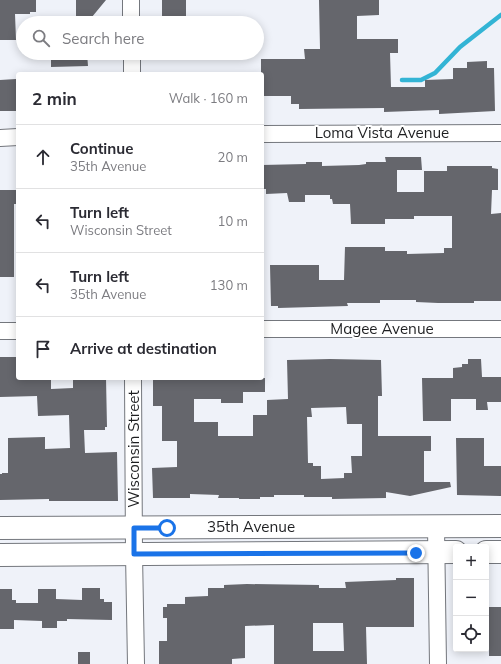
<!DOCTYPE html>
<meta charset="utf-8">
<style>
body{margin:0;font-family:Mulish,sans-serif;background:#f2f2f3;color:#2b2b33}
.controls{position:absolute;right:12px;bottom:12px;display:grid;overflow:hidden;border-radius:4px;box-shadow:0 2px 10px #0003}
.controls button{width:36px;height:36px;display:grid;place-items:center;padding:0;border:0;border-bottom:1px solid #e1e1e2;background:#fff;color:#2b2b33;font:20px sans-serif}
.stop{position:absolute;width:12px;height:12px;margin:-9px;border:3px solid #1a73e8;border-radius:50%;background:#fff}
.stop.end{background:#1a73e8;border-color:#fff;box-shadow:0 1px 4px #0008}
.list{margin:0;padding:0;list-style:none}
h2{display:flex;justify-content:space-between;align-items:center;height:52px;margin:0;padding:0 16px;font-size:17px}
h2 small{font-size:13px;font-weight:400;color:#7c7c81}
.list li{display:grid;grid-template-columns:26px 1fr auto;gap:12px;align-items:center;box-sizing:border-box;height:64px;padding:0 16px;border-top:1px solid #e1e1e2}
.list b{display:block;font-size:15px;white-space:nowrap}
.list p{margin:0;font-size:13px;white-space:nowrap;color:#7c7c81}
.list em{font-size:13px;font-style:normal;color:#7c7c81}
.icon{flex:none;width:22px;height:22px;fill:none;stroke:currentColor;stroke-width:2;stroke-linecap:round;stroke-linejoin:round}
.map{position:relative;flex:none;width:501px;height:664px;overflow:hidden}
.search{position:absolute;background:#fff;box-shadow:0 2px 10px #0003;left:16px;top:16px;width:248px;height:44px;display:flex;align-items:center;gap:10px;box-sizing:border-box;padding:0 14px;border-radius:22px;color:#7c7c81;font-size:15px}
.panel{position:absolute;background:#fff;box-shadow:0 2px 10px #0003;left:16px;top:72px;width:248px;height:308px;border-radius:4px}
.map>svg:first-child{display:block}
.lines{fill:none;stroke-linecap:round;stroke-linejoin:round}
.stream{stroke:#33b4d5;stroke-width:4.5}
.building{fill:#65666c;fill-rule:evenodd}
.minor-casing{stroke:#74777d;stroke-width:18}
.secondary-casing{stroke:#74777d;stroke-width:24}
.minor{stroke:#fff;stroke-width:16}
.secondary{stroke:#fff;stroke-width:22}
.route{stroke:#1a73e8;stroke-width:5}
.labels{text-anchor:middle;stroke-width:4;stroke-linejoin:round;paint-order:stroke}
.street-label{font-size:15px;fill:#1d1e20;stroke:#fff}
</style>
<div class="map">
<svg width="501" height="664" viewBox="0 0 501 664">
<rect width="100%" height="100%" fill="#eff2f9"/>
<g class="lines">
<path class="stream" d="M 402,80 L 421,80 L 435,73 L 460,47 L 501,15"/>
</g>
<path class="building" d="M 0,0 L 36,0 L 36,12 L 30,12 L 30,14 L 15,14 L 16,40 L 0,40 Z
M 76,0 L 106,0 L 87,23 L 76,23 Z
M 162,0 L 186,0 L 186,17 L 182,17 L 182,23 L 162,23 Z
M 319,0 L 379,0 L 379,15 L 357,16 L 357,39 L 398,39 L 398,53 L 390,53 L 391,87 L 425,87 L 425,80 L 453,79 L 453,68 L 467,68 L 467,62 L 487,61 L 487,68 L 494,68 L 495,111 L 439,114 L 439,110 L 384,112 L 384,108 L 299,109 L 299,104 L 291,104 L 291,96 L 264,96 L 264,80 L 262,80 L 261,74 L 261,59 L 305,59 L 304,49 L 320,49 Z
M 51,53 L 87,53 L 88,66 L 51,67 Z
M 16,79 L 17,111 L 0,111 L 0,80 Z
M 385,157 L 421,157 L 422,170 L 397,170 L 397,192 L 424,192 L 424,171 L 447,171 L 447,166 L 492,166 L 492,168 L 498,169 L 498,190 L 492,190 L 491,214 L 501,213 L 501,301 L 474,301 L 474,303 L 438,303 L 416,302 L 416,300 L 380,300 L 380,303 L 347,303 L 348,306 L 278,308 L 278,306 L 271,306 L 270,265 L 319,265 L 319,280 L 344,280 L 345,247 L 385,247 L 385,251 L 407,251 L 407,254 L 444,253 L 444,248 L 452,248 L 452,216 L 414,216 L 414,219 L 385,219 L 385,224 L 351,224 L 350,204 L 333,204 L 332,199 L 330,199 L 330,195 L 305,195 L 305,202 L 289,202 L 287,193 L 266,194 L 266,189 L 262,189 L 262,165 L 306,164 L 306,162 L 322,162 L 322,166 L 359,165 L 366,164 L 366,162 L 386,162 Z
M 0,190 L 16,190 L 16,204 L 14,204 L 14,277 L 0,277 Z
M 0,357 L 18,357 L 18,378 L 51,378 L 51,389 L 73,388 L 73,378 L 106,378 L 107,427 L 105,427 L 105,430 L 84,430 L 85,453 L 117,452 L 118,501 L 49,501 L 49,499 L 0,500 L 0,474 L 2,474 L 2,473 L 8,473 L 8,438 L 45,437 L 45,449 L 70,448 L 69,415 L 38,416 L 37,396 L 0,397 Z
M 330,359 L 381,360 L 382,396 L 378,396 L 378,436 L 431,436 L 431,451 L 424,451 L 424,482 L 450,482 L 451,487 L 410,496 L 386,492 L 386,498 L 332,499 L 332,497 L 304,497 L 304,495 L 274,495 L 274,497 L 260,497 L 260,499 L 239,499 L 239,498 L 218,498 L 219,495 L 190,494 L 190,498 L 153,498 L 152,468 L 177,467 L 177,441 L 162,441 L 162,406 L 153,406 L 153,378 L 265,378 L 265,392 L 243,392 L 243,403 L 221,403 L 221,399 L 194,399 L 194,422 L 218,422 L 218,436 L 253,436 L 253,415 L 267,415 L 267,400 L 288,399 L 287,360 ZM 346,407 L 347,424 L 362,424 L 362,456 L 351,456 L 352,473 L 344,473 L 344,478 L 321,479 L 321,466 L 313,466 L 313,463 L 308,463 L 307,417 L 312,417 L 311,408 Z
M 468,359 L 481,359 L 482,377 L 501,377 L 501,402 L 487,402 L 488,410 L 476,410 L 476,399 L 451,399 L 451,421 L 423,421 L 422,378 L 453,378 L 453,368 L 462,367 L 462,364 L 468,364 Z
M 456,438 L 484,438 L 484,466 L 501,466 L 501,496 L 457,495 Z
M 396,578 L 414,578 L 414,627 L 366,627 L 367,664 L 274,664 L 274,625 L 245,626 L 245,658 L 232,659 L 232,664 L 159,664 L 159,641 L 167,641 L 167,618 L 163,618 L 163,607 L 167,607 L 167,604 L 185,604 L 185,597 L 208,596 L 208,588 L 224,588 L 224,585 L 247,584 L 319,585 L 319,588 L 346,588 L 345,582 L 396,580 ZM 313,623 L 343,623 L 344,651 L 313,651 Z
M 82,588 L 100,588 L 100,599 L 104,599 L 104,602 L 112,602 L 112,620 L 67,619 L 67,621 L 57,621 L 57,628 L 42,628 L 42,621 L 14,620 L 14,629 L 0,629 L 0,589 L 12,589 L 12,600 L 16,600 L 16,603 L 38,603 L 38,589 L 56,589 L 56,599 L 82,600 Z
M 486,607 L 501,607 L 501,656 L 489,656 L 489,627 L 486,627 Z
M 78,652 L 90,652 L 90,664 L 78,664 Z"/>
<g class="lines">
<g class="minor-casing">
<path id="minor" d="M 131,0 L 131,23
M 132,53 L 132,74
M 262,134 L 501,133
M 0,138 L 18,137
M 262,329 L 501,329
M 0,331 L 18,331
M 133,378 L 134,554 L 136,664
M 436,527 L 438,664"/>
</g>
<g class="secondary-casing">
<path id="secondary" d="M 0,528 L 501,526
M 486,552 L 501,552
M 0,555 L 456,552"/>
</g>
<use href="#minor" class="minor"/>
<use href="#secondary" class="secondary"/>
</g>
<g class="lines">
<path class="route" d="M 167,528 L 134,528 L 134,554 L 416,553"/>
</g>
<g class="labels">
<g class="street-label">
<text x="382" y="138">Loma Vista Avenue</text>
<text x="382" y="334">Magee Avenue</text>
<text transform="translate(134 449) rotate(-90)" y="5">Wisconsin Street</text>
<text x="251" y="532">35th Avenue</text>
</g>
</g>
</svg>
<div class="controls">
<button>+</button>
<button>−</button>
<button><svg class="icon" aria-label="locate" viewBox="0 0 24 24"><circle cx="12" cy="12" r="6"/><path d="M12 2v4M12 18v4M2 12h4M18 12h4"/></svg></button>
</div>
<div class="stop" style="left:167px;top:528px"></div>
<div class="stop end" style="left:416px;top:553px"></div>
<div class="search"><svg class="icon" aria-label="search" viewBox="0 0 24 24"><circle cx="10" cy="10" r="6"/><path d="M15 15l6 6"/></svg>Search here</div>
<section class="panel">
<h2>2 min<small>Walk · 160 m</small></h2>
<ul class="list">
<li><svg class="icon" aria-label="ahead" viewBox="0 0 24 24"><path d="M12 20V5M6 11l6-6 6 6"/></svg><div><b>Continue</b><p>35th Avenue</p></div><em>20 m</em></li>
<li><svg class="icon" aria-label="left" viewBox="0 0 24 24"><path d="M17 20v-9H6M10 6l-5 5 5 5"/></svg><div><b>Turn left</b><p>Wisconsin Street</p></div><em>10 m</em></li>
<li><svg class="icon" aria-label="left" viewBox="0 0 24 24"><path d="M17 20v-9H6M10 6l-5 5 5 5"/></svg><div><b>Turn left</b><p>35th Avenue</p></div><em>130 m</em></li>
<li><svg class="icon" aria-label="arrive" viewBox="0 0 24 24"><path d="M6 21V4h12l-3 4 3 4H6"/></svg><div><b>Arrive at destination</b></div></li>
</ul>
</section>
</div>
